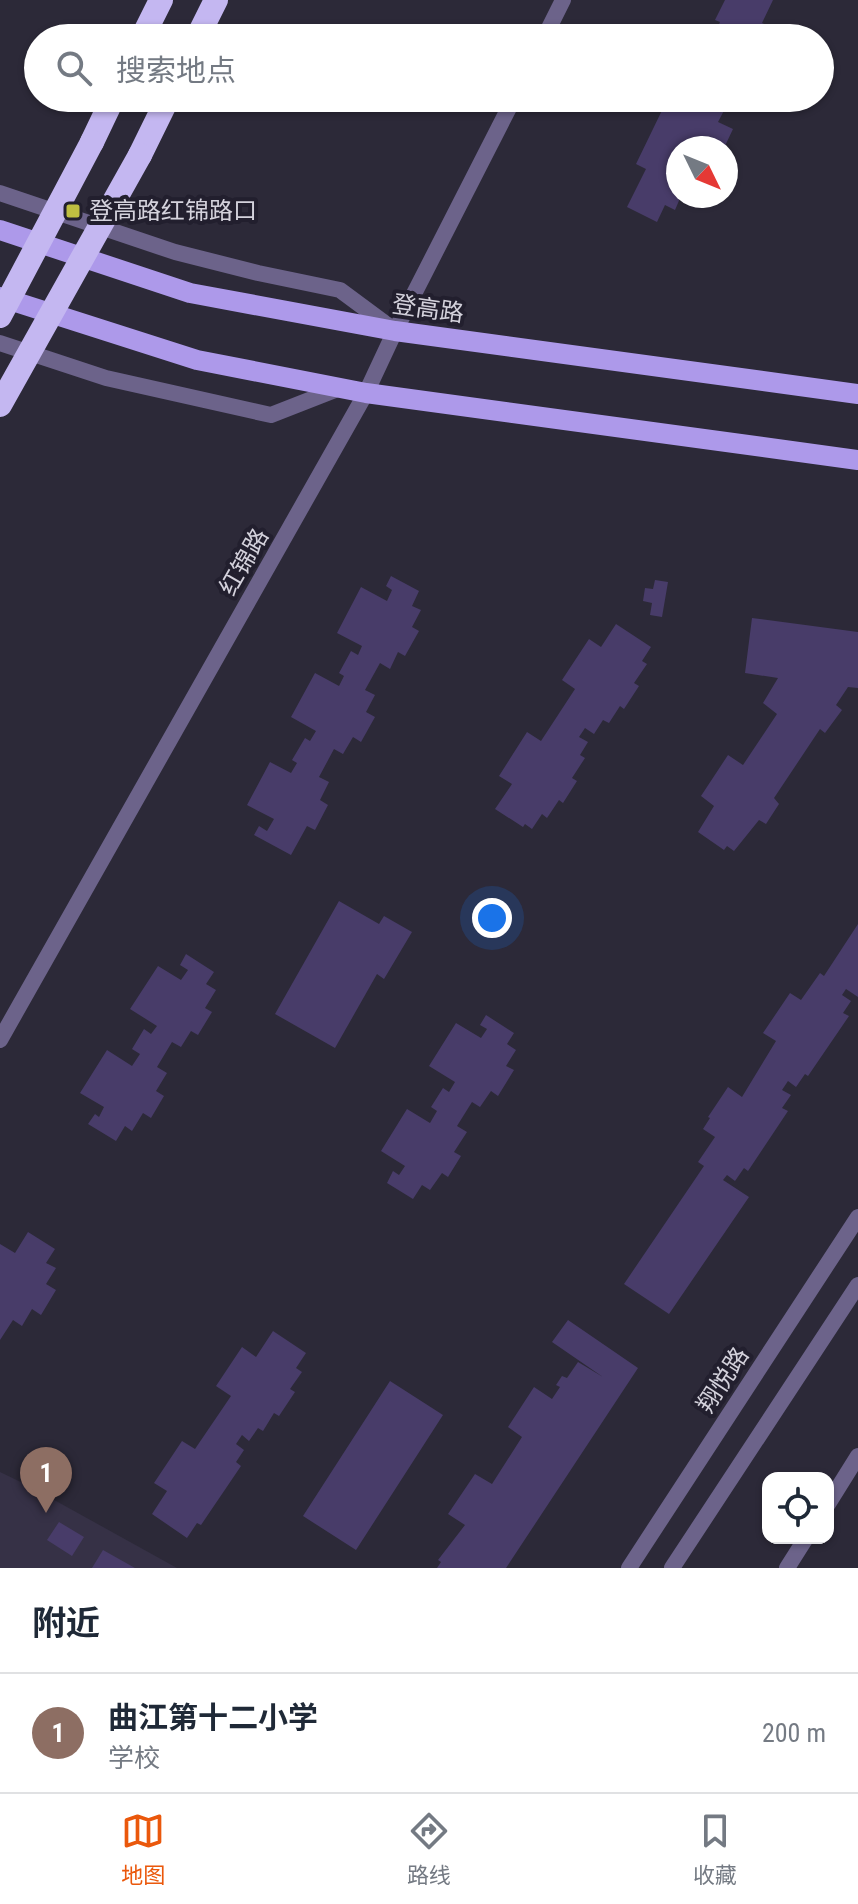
<!DOCTYPE html>
<html lang="zh">
<meta charset="utf-8">
<style>
body{margin:0;font-family:"Roboto Condensed","Noto Sans SC",sans-serif;background:#f2f2f3;color:#1f2937}
.controls{position:absolute;right:24px;bottom:24px;display:grid;overflow:hidden;border-radius:16px;box-shadow:0 2px 6px #0004}
.controls button{width:72px;height:72px;display:grid;place-items:center;padding:0;border:0;border-bottom:2px solid #e0e1e3;background:#fff;color:#1f2937;font:40px sans-serif}
.compass{position:absolute;left:666px;top:136px;width:72px;height:72px;border-radius:50%;background:#fff;box-shadow:0 2px 6px #0004;rotate:133deg}
.you{position:absolute;left:492px;top:918px;width:28px;height:28px;margin:-20px;border:6px solid #fff;border-radius:50%;background:#1a73e8;box-shadow:0 0 0 12px #1a73e833}
.badge{display:grid;place-items:center;width:52px;height:52px;border-radius:50%;background:#ea580c;color:#fff;font-size:26px;font-weight:700}
.pin{position:absolute;translate:-50% -66px;filter:drop-shadow(0 2px 4px #0008)}
.pin::after{content:'';position:absolute;top:42px;width:28px;height:24px;background:inherit;clip-path:polygon(0 0,100% 0,50% 100%)}
.list{margin:0;padding:0;list-style:none}
h2{display:flex;justify-content:space-between;align-items:center;height:104px;margin:0;padding:0 32px;font-size:34px}
h2 small{font-size:26px;font-weight:400;color:#747a83}
.list li{display:grid;grid-template-columns:52px 1fr auto;gap:24px;align-items:center;box-sizing:border-box;height:120px;padding:0 32px;border-top:2px solid #e0e1e3}
.list b{display:block;font-size:30px;white-space:nowrap}
.list p{margin:0;font-size:26px;white-space:nowrap;color:#747a83}
.list em{font-size:26px;font-style:normal;color:#747a83}
.icon{flex:none;width:44px;height:44px;fill:none;stroke:currentColor;stroke-width:2;stroke-linecap:round;stroke-linejoin:round}
.map{position:relative;flex:none;width:858px;height:1568px;overflow:hidden}
.search{position:absolute;background:#fff;box-shadow:0 2px 6px #0004;left:24px;right:24px;top:24px;height:88px;display:flex;align-items:center;gap:20px;box-sizing:border-box;padding:0 28px;border-radius:44px;color:#747a83;font-size:30px}
.sheet{height:224px;background:#fff}
nav{display:flex;justify-content:space-around;align-items:center;box-sizing:border-box;height:112px;border-top:2px solid #e0e1e3;background:#fff;font-size:22px;color:#747a83}
nav a{display:grid;justify-items:center;gap:4px}
nav .on{color:#ea580c}
.map>svg:first-child{display:block}
.built{fill:#363146}
.building{fill:#483c69}
.lines{fill:none;stroke-linecap:round;stroke-linejoin:round}
.minor{stroke:#6c638a;stroke-width:16}
.tertiary{stroke:#6c638a;stroke-width:16}
.primary{stroke:#ad99ea;stroke-width:20}
.motorway{stroke:#c4b7f1;stroke-width:24}
.motorway-bridge{stroke:#c4b7f1;stroke-width:24}
.poi-dot{fill:#bfbe41;stroke:#221f2e;stroke-width:3}
.labels{text-anchor:middle;stroke-width:8;stroke-linejoin:round;paint-order:stroke}
.poi-label{font-size:24px;fill:#d4d2dc;stroke:#221f2e;text-anchor:start}
.street-label{font-size:24px;fill:#d4d2dc;stroke:#221f2e}
</style>
<div class="map">
<svg width="858" height="1568" viewBox="0 0 858 1568">
<rect width="100%" height="100%" fill="#2c2938"/>
<path class="built" d="M 0,1472 L 29,1486 L 177,1568 L 0,1568 Z"/>
<path class="building" d="M 725,0 L 773,0 L 762,23 L 785,34 L 783,38 L 713,38 L 720,22 L 715,20 Z
M 668,98 L 682,103 L 684,98 L 723,98 L 729,101 L 718,122 L 733,129 L 724,148 L 678,148 L 678,196 L 681,196 L 675,210 L 665,205 L 657,222 L 627,207 L 646,169 L 636,164 Z
M 391,576 L 419,591 L 412,606 L 421,610 L 412,627 L 419,631 L 405,656 L 398,652 L 390,669 L 380,663 L 365,690 L 375,695 L 366,712 L 375,717 L 361,742 L 353,737 L 343,754 L 334,749 L 319,777 L 329,782 L 320,800 L 328,805 L 315,830 L 307,826 L 291,855 L 254,835 L 259,826 L 267,831 L 274,819 L 247,805 L 270,762 L 291,773 L 297,763 L 292,760 L 305,738 L 310,741 L 316,731 L 291,717 L 315,673 L 339,686 L 344,676 L 339,673 L 351,651 L 358,655 L 362,646 L 337,633 L 361,587 L 387,601 L 392,590 L 386,586 Z
M 655,580 L 668,582 L 662,617 L 650,615 L 652,603 L 643,601 L 645,588 L 653,589 Z
M 752,618 L 858,632 L 858,688 L 848,687 L 836,705 L 842,710 L 825,733 L 820,729 L 774,798 L 779,804 L 766,824 L 759,820 L 734,851 L 727,846 L 724,850 L 698,832 L 714,806 L 701,796 L 728,755 L 743,765 L 777,714 L 763,703 L 778,678 L 745,673 Z
M 616,624 L 651,647 L 642,661 L 647,664 L 634,683 L 639,686 L 624,709 L 620,706 L 609,723 L 603,720 L 594,734 L 585,728 L 579,737 L 588,742 L 580,755 L 585,758 L 572,778 L 577,781 L 563,803 L 559,800 L 547,818 L 542,814 L 532,829 L 525,824 L 523,827 L 495,809 L 512,784 L 499,776 L 527,732 L 541,741 L 575,689 L 562,680 L 589,639 L 601,647 Z
M 339,901 L 379,924 L 384,916 L 412,932 L 384,979 L 377,974 L 335,1048 L 275,1014 Z
M 858,924 L 858,997 L 846,989 L 842,995 L 851,1001 L 843,1013 L 849,1016 L 808,1076 L 805,1074 L 796,1087 L 788,1081 L 782,1090 L 791,1095 L 782,1108 L 788,1111 L 748,1171 L 744,1168 L 735,1181 L 727,1175 L 723,1180 L 749,1197 L 669,1314 L 624,1284 L 704,1166 L 698,1162 L 715,1137 L 703,1129 L 710,1118 L 708,1117 L 728,1087 L 742,1097 L 776,1041 L 763,1033 L 790,993 L 801,1000 L 820,973 L 824,976 Z
M 186,954 L 214,972 L 206,984 L 216,990 L 205,1008 L 212,1012 L 198,1035 L 191,1031 L 181,1047 L 172,1042 L 157,1067 L 167,1073 L 156,1091 L 164,1096 L 151,1118 L 143,1113 L 132,1131 L 125,1126 L 116,1141 L 88,1124 L 95,1114 L 99,1117 L 104,1107 L 80,1093 L 107,1050 L 132,1066 L 140,1054 L 132,1049 L 144,1029 L 151,1034 L 157,1026 L 130,1009 L 158,966 L 181,980 L 188,970 L 180,965 Z
M 486,1015 L 514,1033 L 507,1044 L 516,1050 L 506,1066 L 514,1070 L 498,1096 L 491,1091 L 480,1107 L 472,1102 L 457,1126 L 467,1132 L 454,1152 L 461,1156 L 448,1177 L 442,1173 L 430,1190 L 422,1185 L 413,1199 L 387,1183 L 393,1171 L 399,1175 L 405,1166 L 381,1151 L 407,1109 L 430,1123 L 437,1111 L 431,1107 L 443,1088 L 449,1092 L 455,1082 L 429,1066 L 456,1023 L 481,1038 L 487,1029 L 480,1025 Z
M 28,1232 L 55,1249 L 46,1263 L 56,1268 L 46,1284 L 56,1290 L 41,1315 L 32,1309 L 22,1326 L 13,1320 L 0,1340 L 0,1244 L 15,1253 Z
M 568,1320 L 638,1368 L 506,1568 L 437,1568 L 441,1562 L 438,1560 L 465,1525 L 448,1514 L 475,1474 L 492,1484 L 522,1437 L 508,1427 L 534,1387 L 552,1399 L 560,1387 L 556,1385 L 562,1376 L 567,1378 L 578,1362 L 603,1377 L 552,1342 Z
M 273,1331 L 306,1353 L 296,1368 L 302,1372 L 290,1389 L 295,1392 L 279,1416 L 274,1413 L 263,1431 L 258,1428 L 249,1441 L 242,1435 L 236,1444 L 244,1450 L 236,1462 L 241,1466 L 201,1525 L 197,1523 L 187,1538 L 152,1514 L 167,1491 L 154,1483 L 182,1441 L 195,1449 L 231,1396 L 216,1386 L 242,1347 L 256,1357 Z
M 390,1381 L 443,1415 L 356,1550 L 303,1516 Z
M 59,1522 L 84,1537 L 72,1556 L 47,1540 Z
M 103,1550 L 135,1568 L 92,1568 Z"/>
<g class="lines">
<path class="minor" d="M 0,193 L 175,252 L 258,273 L 340,290 L 394,330
M 0,343 L 106,378 L 271,415 L 340,388
M 828,1504 L 858,1456
M 787,1568 L 806,1538"/>
<path class="tertiary" d="M 544,38 L 563,0
M 0,1040 L 366,393 L 395,331 L 514,98
M 629,1568 L 858,1217
M 672,1568 L 858,1285"/>
<path class="primary" d="M 0,230 L 190,293 L 395,331 L 858,394
M 0,297 L 197,360 L 366,393 L 858,460"/>
<path class="motorway" d="M 142,38 L 161,0
M 197,38 L 216,0
M 92,142 L 113,98
M 140,155 L 168,98"/>
<path class="motorway-bridge" d="M 0,316 L 92,142
M 0,405 L 140,155"/>
</g>
<rect class="poi-dot" x="65" y="203" width="16" height="16" rx="4"/>
<g class="labels">
<g class="poi-label">
<text x="89" y="219">登高路红锦路口</text>
</g>
<g class="street-label">
<text transform="translate(428 309) rotate(8)" y="8">登高路</text>
<text transform="translate(244 562) rotate(-60)" y="8">红锦路</text>
<text transform="translate(723 1380) rotate(-57)" y="8">翔悦路</text>
</g>
</g>
</svg>
<div class="controls">
<button><svg class="icon" aria-label="locate" viewBox="0 0 24 24"><circle cx="12" cy="12" r="6"/><path d="M12 2v4M12 18v4M2 12h4M18 12h4"/></svg></button>
</div>
<svg class="compass" viewBox="-18 -18 36 36"><path d="M0-13l5 13h-10z" fill="#e53935"/><path d="M0 13l5-13h-10z" fill="#747a83"/></svg>
<div class="you"></div>
<div class="pin badge" style="left:46px;top:1513px;background:#8d6e63">1</div>
<div class="search"><svg class="icon" aria-label="search" viewBox="0 0 24 24"><circle cx="10" cy="10" r="6"/><path d="M15 15l6 6"/></svg>搜索地点</div>
</div>
<section class="sheet">
<h2>附近<small></small></h2>
<ul class="list">
<li><span class="badge" style="background:#8d6e63">1</span><div><b>曲江第十二小学</b><p>学校</p></div><em>200 m</em></li>
</ul>
</section>
<nav>
<a class="on"><svg class="icon" aria-label="map" viewBox="0 0 24 24"><path d="M3 6l6-2 6 2 6-2v14l-6 2-6-2-6 2zM9 4v14M15 6v14"/></svg>地图</a>
<a><svg class="icon" aria-label="directions" viewBox="0 0 24 24"><path d="M12 3l9 9-9 9-9-9zM9 14v-3h6M13 9l2 2-2 2"/></svg>路线</a>
<a><svg class="icon" aria-label="saved" viewBox="0 0 24 24"><path d="M7 4h10v16l-5-4-5 4z"/></svg>收藏</a>
</nav>
